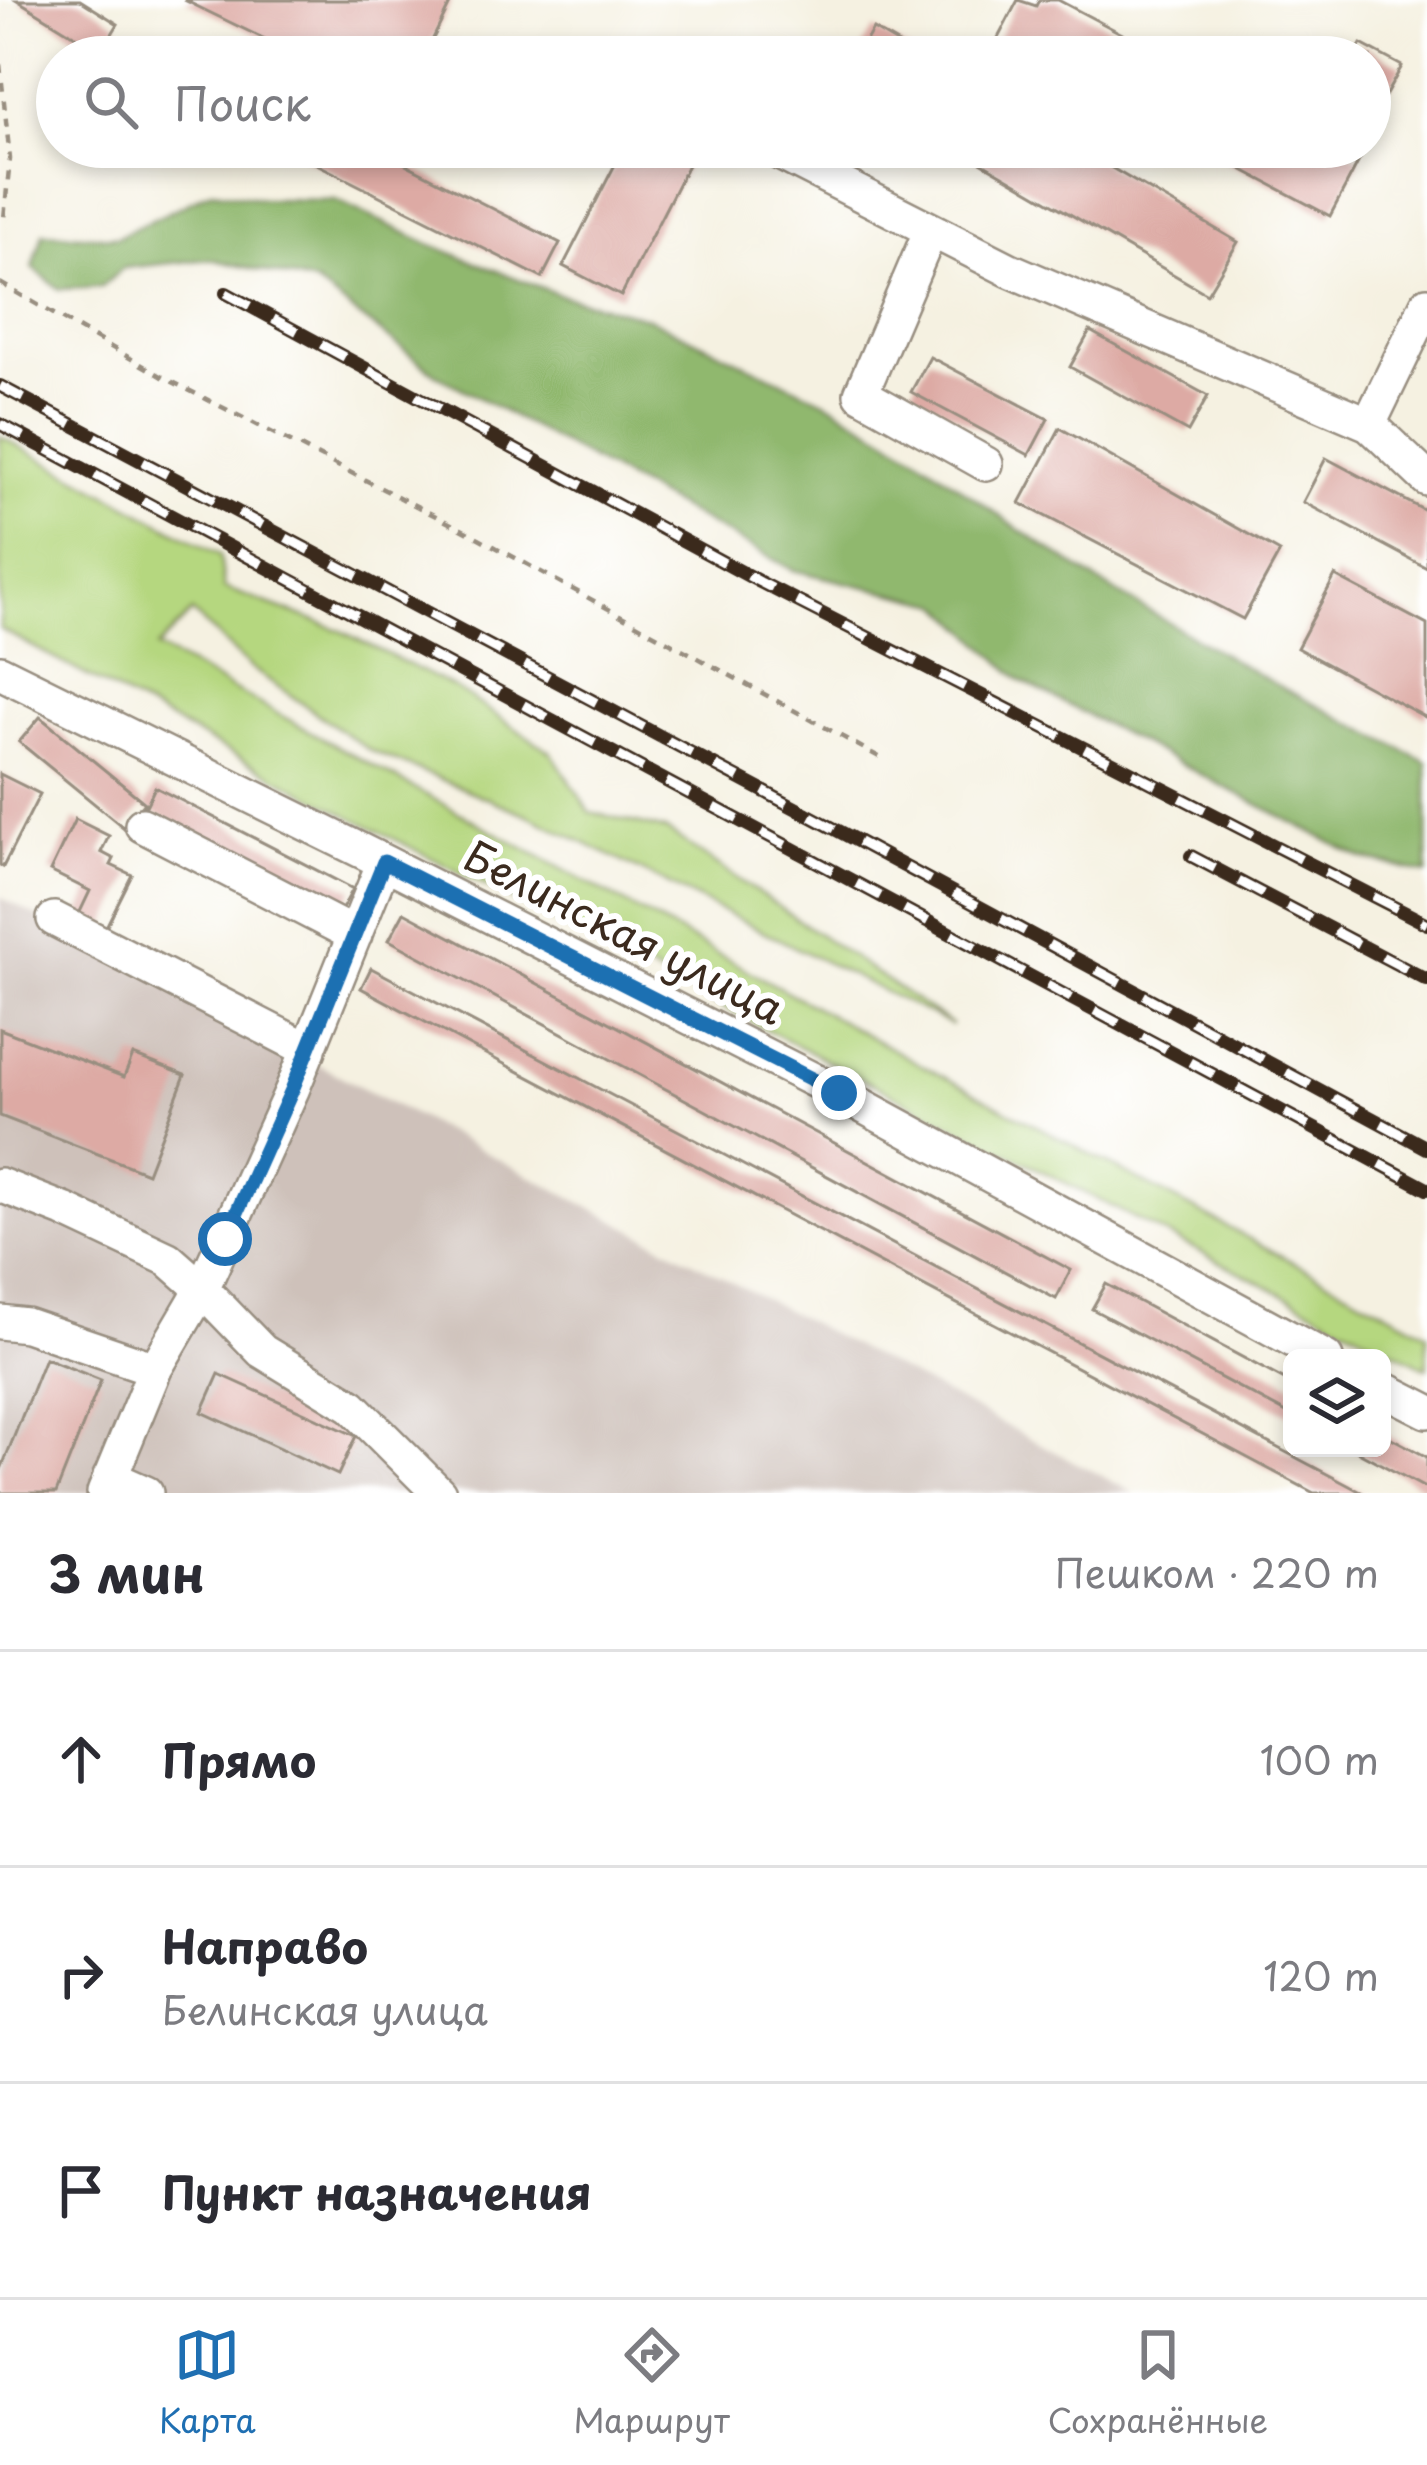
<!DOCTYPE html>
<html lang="ru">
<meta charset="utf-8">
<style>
body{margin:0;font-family:"Playpen Sans",sans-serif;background:#f2f2f3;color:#2b2b33}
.controls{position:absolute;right:36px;bottom:36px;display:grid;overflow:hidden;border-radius:18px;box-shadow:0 6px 18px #0003}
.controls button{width:108px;height:108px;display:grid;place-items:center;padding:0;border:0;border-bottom:3px solid #e1e1e2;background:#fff;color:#2b2b33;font:60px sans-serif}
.stop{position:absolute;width:36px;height:36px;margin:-27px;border:9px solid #1f6fb2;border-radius:50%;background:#fff}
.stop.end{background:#1f6fb2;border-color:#fff;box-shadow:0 3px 12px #0008}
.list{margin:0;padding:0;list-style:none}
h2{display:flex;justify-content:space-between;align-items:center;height:156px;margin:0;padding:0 48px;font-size:51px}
h2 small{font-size:39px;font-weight:400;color:#7c7c81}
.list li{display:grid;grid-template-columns:78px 1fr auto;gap:36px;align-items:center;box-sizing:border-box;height:216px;padding:0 48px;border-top:3px solid #e1e1e2}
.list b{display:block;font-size:45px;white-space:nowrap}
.list p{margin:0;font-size:39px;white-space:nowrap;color:#7c7c81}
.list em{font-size:39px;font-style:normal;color:#7c7c81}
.icon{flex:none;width:66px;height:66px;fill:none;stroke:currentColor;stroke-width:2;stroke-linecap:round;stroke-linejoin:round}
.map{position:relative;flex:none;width:1427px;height:1493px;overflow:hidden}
.search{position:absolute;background:#fff;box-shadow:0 6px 18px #0003;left:36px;right:36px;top:36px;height:132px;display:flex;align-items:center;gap:30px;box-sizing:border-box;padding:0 42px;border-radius:66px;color:#7c7c81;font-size:45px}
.sheet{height:804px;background:#fff}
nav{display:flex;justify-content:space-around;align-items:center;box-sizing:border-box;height:168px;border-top:3px solid #e1e1e2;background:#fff;font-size:33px;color:#7c7c81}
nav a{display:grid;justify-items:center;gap:6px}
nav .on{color:#1f6fb2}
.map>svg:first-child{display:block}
.industrial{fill:#cec1ba}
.green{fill:#b5d77f;stroke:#78804e;stroke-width:3}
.forest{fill:#90b86e;stroke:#667146;stroke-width:3}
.building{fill:#ddaaa4}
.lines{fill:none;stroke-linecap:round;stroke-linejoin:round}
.minor-casing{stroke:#988e80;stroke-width:38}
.path{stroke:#988e80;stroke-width:4.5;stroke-dasharray:9 9;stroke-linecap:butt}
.minor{stroke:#fff;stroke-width:33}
.rail-casing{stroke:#3b2a1e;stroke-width:14}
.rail{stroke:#fff;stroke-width:9;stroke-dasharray:27;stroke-linecap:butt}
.route{stroke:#1f6fb2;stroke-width:15}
.labels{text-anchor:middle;stroke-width:12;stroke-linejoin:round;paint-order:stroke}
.street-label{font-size:42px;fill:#3b2a1e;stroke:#fff}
</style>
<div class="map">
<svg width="1427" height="1493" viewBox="0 0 1427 1493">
<rect width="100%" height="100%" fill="#fff"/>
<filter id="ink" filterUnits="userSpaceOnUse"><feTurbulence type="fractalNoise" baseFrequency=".00833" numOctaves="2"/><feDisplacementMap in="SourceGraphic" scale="24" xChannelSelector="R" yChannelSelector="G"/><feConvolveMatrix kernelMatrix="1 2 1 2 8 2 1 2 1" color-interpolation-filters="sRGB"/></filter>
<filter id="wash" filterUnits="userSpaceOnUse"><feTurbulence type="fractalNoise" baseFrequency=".004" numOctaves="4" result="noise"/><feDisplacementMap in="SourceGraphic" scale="48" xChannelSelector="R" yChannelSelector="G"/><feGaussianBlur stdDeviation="2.7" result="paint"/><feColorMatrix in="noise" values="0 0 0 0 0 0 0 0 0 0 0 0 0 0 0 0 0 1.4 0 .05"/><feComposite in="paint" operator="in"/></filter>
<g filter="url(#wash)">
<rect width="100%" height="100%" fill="#f5f1e1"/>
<path class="industrial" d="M 0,897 L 1134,1493 L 0,1493 Z"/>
<path class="green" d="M 0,436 L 220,555 L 224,588 L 339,630 L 455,688 L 551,752 L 590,812 L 666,830 L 952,1025 L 528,815 L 369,750 L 250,667 L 192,612 L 157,648 L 916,1062 L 1427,1333 L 1427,1368 L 328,805 L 0,629 Z"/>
<path class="forest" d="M 212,191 L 262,199 L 335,200 L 436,247 L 560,295 L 646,317 L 833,405 L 917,456 L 1008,522 L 1102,584 L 1273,683 L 1427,762 L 1427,874 L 1361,858 L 1020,680 L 941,604 L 793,570 L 439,376 L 315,283 L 210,259 L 123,268 L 101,287 L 59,289 L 33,268 L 43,233 L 117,237 Z"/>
<g id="blocks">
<path class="building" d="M 17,0 L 80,0 L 118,24 L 101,52 Z
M 184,0 L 452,0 L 424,57 L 302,57 Z
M 1018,0 L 1036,6 L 1039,0 L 1058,0 L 1166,57 L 1029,57 L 997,40 Z
M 873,29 L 921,57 L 856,57 Z
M 1361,44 L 1402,66 L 1370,123 L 1370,57 L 1354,57 Z
M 283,147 L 372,147 L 560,243 L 542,278 Z
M 624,147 L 697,147 L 621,296 L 563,266 Z
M 955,147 L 1076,147 L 1238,242 L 1207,294 Z
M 1200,147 L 1337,147 L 1360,159 L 1330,216 Z
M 1090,331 L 1208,396 L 1188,432 L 1070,367 Z
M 930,357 L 1048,419 L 1029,455 L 911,392 Z
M 1060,428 L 1280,552 L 1243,619 L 1020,503 Z
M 1326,458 L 1427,512 L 1427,568 L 1303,502 Z
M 1335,576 L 1427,625 L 1427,718 L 1297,648 Z
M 40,717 L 145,803 L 124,828 L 19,742 Z
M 0,774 L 40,794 L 3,867 L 0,865 Z
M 155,787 L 353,889 L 342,909 L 145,808 Z
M 75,819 L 109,836 L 101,852 L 114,859 L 111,865 L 132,875 L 106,927 L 79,914 L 90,891 L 50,871 Z
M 404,912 L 1071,1270 L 1056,1299 L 389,940 Z
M 371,968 L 1363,1493 L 1314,1493 L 361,988 Z
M 0,1029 L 124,1077 L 133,1055 L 185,1075 L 147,1173 L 0,1116 Z
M 1106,1284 L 1292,1384 L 1292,1416 L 1092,1309 Z
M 45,1358 L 101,1380 L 56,1493 L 0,1493 L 0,1472 Z
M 219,1374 L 356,1436 L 338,1475 L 202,1412 Z
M 1382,1433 L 1427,1457 L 1427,1489 L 1351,1448 L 1382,1448 Z"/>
</g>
</g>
<g filter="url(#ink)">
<use href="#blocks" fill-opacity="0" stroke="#988e80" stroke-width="3"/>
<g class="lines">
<g class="minor-casing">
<path id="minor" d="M 768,147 L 1010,270 L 1369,424 L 1427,304
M 931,230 L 861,394 L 986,464
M 1369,424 L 1427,479
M 0,672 L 384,862 L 839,1093 L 1326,1358
M 142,825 L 355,935
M 384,862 L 292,1090 L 202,1289 L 262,1351 L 352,1406 L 439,1493
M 54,919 L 309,1050
M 0,1185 L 64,1210 L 168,1259 L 202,1289 L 155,1369 L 104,1493
M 0,1322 L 26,1325 L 155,1369
M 1382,1388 L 1427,1411
M 110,1477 L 146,1493"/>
</g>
<path class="path" d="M 0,64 L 10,159 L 4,218 L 0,222
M 0,283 L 163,377 L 479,538 L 881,758"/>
<use href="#minor" class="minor"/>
<g class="rail-casing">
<path id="rail" d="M 226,293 L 760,582 L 1427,924
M 0,386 L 848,836 L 1427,1148
M 0,424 L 1427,1189
M 1191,856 L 1427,980"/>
</g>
<use href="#rail" class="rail"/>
</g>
</g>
<g class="lines" filter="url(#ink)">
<path class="route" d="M 225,1239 L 292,1090 L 384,862 L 839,1093"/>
</g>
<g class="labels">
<g class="street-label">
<text transform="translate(624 933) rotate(27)" y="15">Белинская улица</text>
</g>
</g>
</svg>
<div class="controls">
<button><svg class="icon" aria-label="layers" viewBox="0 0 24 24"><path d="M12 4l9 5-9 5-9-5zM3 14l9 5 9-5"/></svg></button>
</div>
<div class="stop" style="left:225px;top:1239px"></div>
<div class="stop end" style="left:839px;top:1093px"></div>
<div class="search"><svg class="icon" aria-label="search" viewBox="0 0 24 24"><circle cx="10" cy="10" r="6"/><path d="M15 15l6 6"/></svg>Поиск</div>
</div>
<section class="sheet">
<h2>3 мин<small>Пешком · 220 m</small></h2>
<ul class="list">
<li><svg class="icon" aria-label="ahead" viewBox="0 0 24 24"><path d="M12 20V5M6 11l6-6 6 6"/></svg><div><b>Прямо</b></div><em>100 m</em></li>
<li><svg class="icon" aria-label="right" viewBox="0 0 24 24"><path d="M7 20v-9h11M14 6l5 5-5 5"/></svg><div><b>Направо</b><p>Белинская улица</p></div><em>120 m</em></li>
<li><svg class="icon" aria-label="arrive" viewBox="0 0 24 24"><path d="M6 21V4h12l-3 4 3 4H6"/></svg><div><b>Пункт назначения</b></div></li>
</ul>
</section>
<nav>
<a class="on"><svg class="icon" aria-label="map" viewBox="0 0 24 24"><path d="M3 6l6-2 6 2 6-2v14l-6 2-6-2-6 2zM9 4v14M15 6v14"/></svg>Карта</a>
<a><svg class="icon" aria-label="directions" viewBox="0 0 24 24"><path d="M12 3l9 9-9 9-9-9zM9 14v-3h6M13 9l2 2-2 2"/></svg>Маршрут</a>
<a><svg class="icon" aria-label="saved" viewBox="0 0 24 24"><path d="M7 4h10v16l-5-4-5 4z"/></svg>Сохранённые</a>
</nav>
